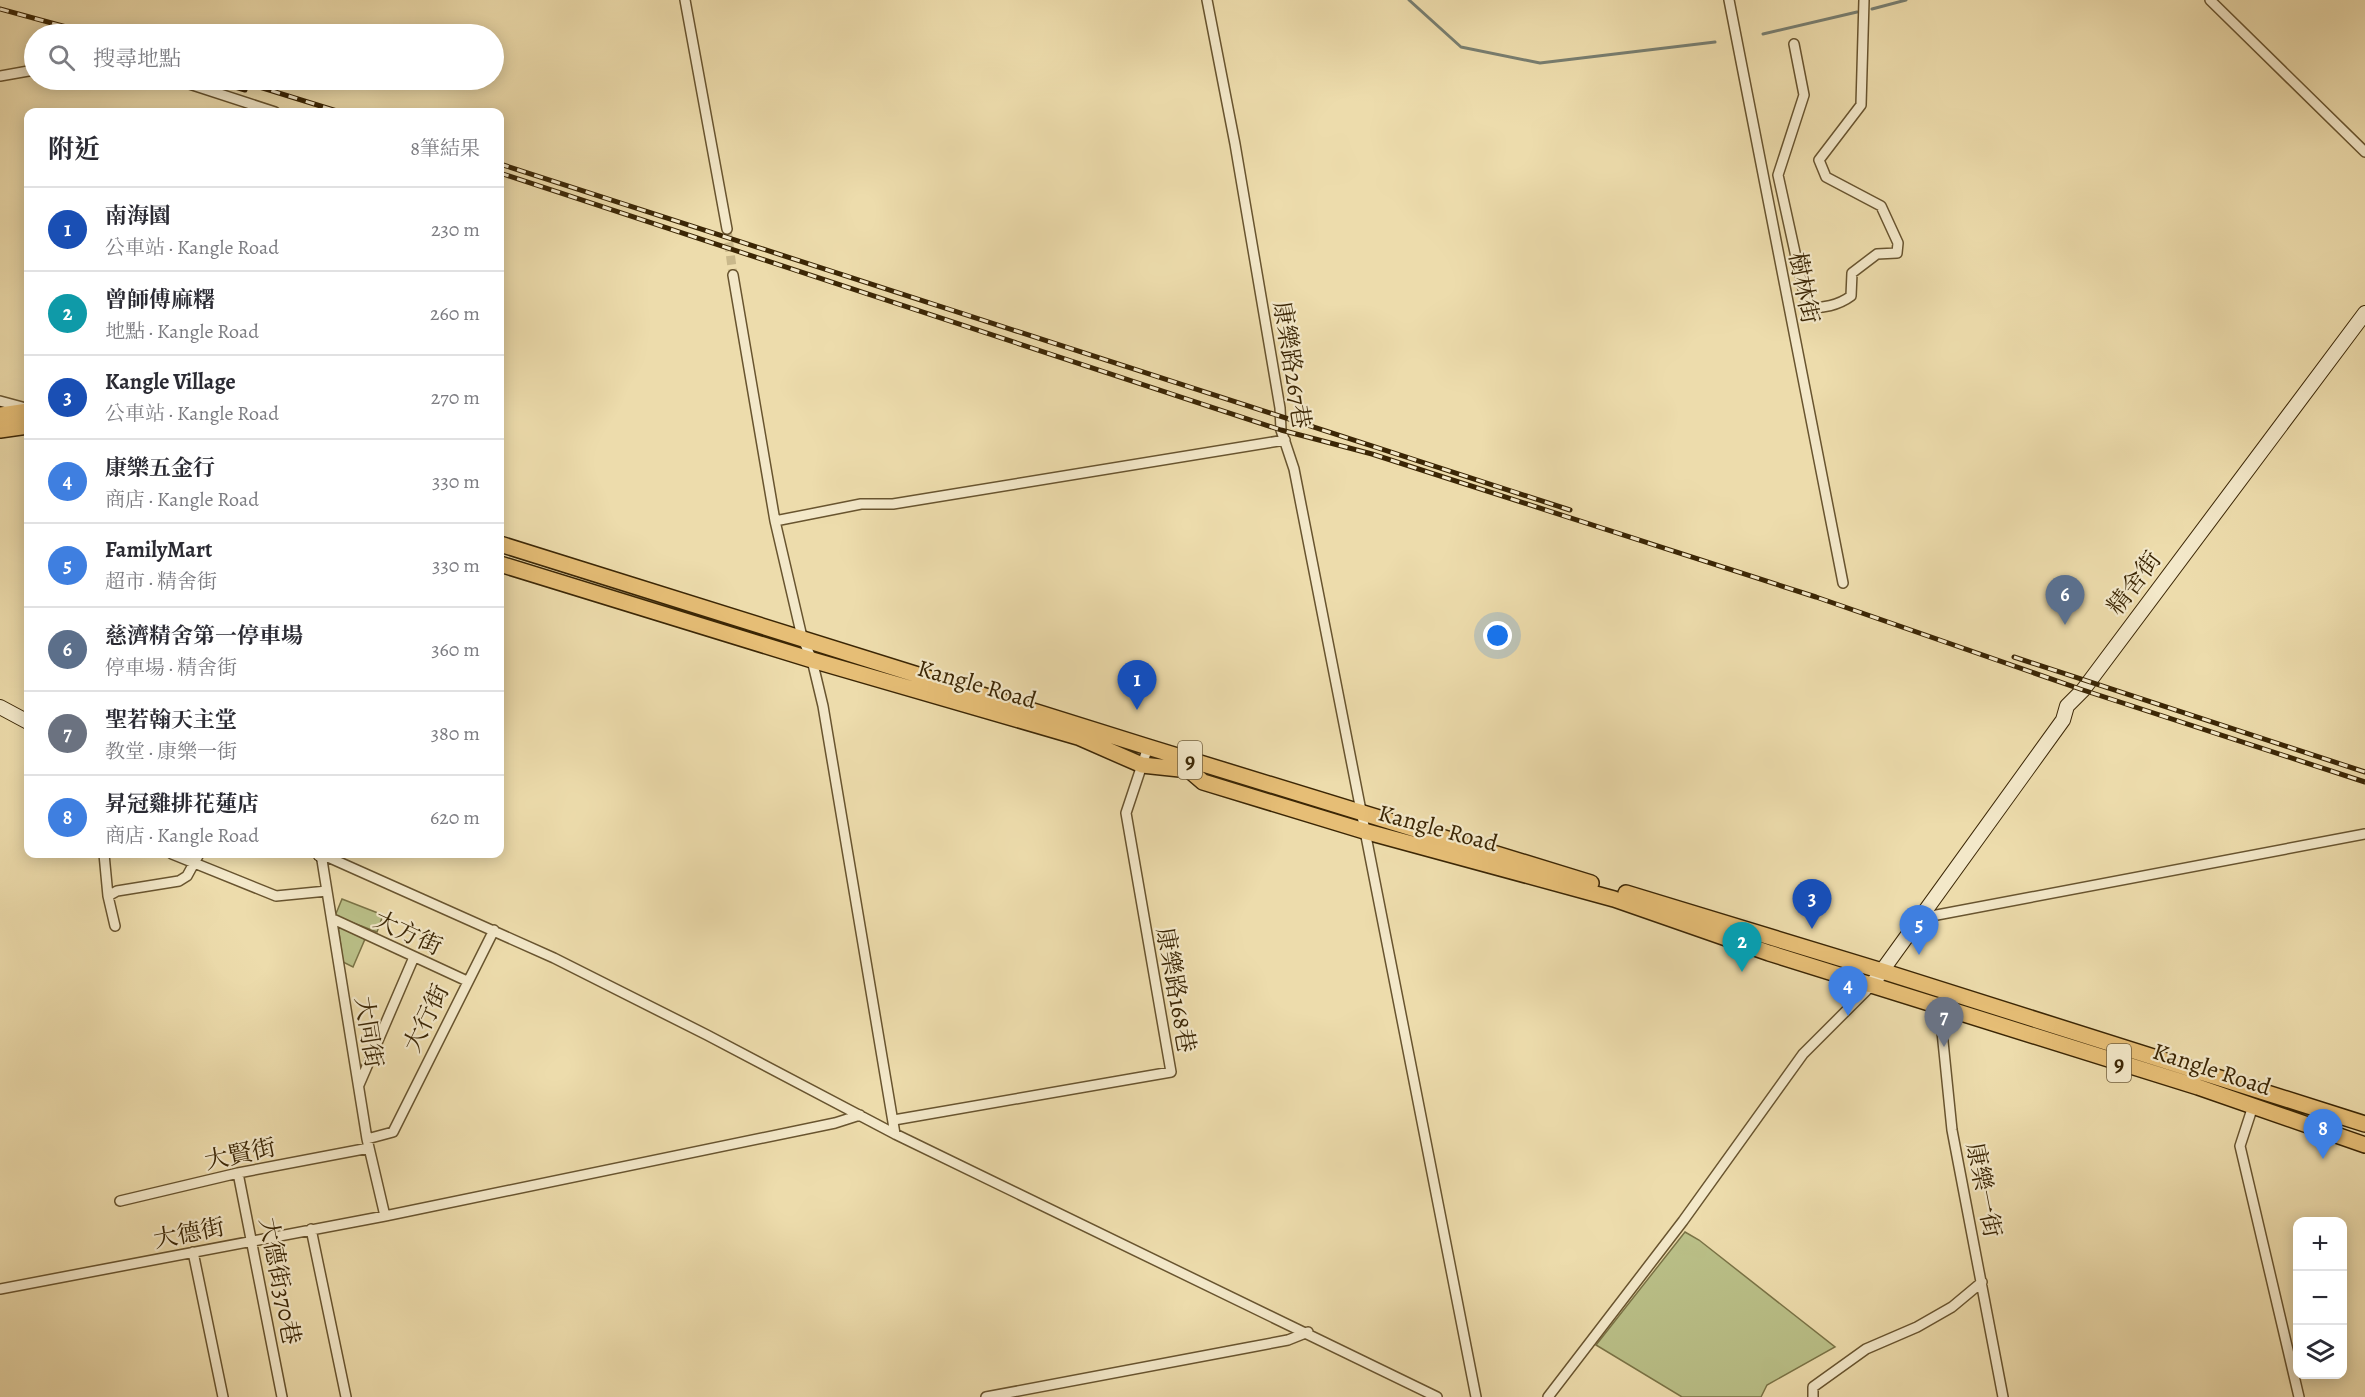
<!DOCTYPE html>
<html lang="zh-TW">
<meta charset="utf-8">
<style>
body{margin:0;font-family:Alegreya,"Noto Serif TC",serif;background:#f2f2f3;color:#2b2b33}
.controls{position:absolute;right:18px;bottom:18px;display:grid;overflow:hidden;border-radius:12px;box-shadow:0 3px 15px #0003}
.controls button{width:54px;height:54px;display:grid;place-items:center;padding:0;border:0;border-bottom:2px solid #e1e1e2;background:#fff;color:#2b2b33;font:30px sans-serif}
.you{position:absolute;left:1498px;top:636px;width:21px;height:21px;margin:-15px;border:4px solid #fff;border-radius:50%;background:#1a73e8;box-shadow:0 0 0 9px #1a73e833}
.badge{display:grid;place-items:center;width:39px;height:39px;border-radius:50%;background:#8f2418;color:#fff;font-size:20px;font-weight:700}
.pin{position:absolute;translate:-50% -50px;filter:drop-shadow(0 2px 3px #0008)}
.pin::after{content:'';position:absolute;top:32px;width:21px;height:18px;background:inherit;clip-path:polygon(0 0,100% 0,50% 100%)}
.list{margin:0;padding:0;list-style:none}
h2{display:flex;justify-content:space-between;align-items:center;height:78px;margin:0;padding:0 24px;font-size:26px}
h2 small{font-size:20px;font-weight:400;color:#7c7c81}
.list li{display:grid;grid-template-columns:39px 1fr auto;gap:18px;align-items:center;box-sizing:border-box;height:84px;padding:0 24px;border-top:2px solid #e1e1e2}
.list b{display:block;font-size:22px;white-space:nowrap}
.list p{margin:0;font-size:20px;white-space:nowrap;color:#7c7c81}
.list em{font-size:20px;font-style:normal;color:#7c7c81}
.icon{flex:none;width:33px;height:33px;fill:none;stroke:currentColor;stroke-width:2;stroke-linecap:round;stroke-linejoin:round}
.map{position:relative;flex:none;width:2365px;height:1397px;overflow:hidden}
.search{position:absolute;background:#fff;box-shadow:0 3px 15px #0003;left:24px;top:24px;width:480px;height:66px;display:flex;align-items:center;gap:15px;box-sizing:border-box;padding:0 21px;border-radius:33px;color:#7c7c81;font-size:22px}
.panel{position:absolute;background:#fff;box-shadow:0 3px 15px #0003;left:24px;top:108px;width:480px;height:750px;border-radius:12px}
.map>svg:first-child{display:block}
.green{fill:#bac088;stroke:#7a7346;stroke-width:1.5}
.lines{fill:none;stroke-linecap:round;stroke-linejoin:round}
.stream{stroke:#787e70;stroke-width:3}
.street-tunnel{stroke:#c9b88b;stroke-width:9;stroke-dasharray:9 4.5;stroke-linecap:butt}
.street-casing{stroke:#68542f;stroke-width:12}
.secondary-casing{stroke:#3b2605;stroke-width:16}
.primary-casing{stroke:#3b2605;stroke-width:18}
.street{stroke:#f3e8c9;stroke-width:9}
.secondary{stroke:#f3e8c9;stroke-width:14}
.primary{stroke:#e6be76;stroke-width:15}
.rail-casing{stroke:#3b2605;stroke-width:5}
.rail{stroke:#f3e8c9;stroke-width:3;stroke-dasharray:9;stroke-linecap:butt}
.labels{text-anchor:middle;stroke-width:4.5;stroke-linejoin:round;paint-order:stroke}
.shield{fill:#f3e8c9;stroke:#726040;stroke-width:1.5}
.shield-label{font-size:22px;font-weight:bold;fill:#3b2605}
.street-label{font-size:24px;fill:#3b2605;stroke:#f3e8c9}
</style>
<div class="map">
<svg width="2365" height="1397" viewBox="0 0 2365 1397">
<rect width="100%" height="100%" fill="#eddcac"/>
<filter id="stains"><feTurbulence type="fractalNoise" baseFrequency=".00333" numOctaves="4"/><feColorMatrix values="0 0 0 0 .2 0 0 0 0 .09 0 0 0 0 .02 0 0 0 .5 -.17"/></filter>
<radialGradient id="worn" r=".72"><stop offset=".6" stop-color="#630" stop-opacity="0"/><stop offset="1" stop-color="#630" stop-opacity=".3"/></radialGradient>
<path class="green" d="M 342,899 L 383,915 L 377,932 L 335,916 Z
M 338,926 L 365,939 L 353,967 L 343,962 Z
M 1685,1232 L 1699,1240 L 1835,1347 L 1767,1385 L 1761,1397 L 1682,1397 L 1596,1345 Z"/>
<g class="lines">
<path class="stream" d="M 1409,0 L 1461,47 L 1540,63 L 1715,42
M 1872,9 L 1906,0
M 1763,34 L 1857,12"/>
<path class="street-tunnel" d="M 727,229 L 733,275"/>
<g class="street-casing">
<path id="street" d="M 685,0 L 727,229
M 1207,0 L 1235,144 L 1280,408 L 1281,430 L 1294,469 L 1476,1397
M 1729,0 L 1843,583
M 2210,0 L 2365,152
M 1794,44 L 1804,95 L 1778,175 L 1807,307 C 1822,309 1839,305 1851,296 L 1852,273 L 1877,254 L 1897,253 L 1898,243 L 1881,206 L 1826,177 L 1819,160 L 1861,105 L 1864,0
M 0,76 L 34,70
M 177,80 L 275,112
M 733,275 L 775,521 L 802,637 L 812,660 L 823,706 L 895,1134
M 0,401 L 26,408
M 775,521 L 861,504 L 893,504 L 1285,440
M 104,854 L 108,896 L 115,926
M 172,854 L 276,896 L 327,891
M 321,854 L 554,958 L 707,1035 L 895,1134 L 1437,1397
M 321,854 L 367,1139 L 385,1216
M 108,896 L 117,891 L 179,881 L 187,876 L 199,854
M 1921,918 L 2365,834
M 333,919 L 467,981
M 1939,1002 L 1952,1130 L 2003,1397
M 359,1085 L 414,957
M 2253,1106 L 2240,1146 L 2299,1397
M 894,1120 L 1171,1072 L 1126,813 L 1148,747
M 367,1139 L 393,1132 L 494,930
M 238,1173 L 282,1397
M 120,1201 L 238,1173 L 369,1148
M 311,1229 L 346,1397
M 193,1252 L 223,1397
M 0,1289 L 385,1216 L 835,1123 L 860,1115
M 986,1397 L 1246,1348 L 1288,1340 L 1308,1332
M 1548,1397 L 1683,1221 L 1803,1054 L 1871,986
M 1813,1397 L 1813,1387 L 1866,1349 L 1917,1327 L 1952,1307 L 1982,1282"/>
</g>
<g class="secondary-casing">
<path id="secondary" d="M 0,707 L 28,722
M 320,854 L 321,854
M 1871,986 L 2063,720 L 2067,706 L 2083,690 L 2365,313"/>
</g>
<g class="primary-casing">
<path id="primary" d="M 0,415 L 28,411
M 0,430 L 28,426
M 500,544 L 1148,747 L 1591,883
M 500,564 L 812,660 L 1078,737 L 1142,765 L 1189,770 L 1203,782 L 1364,831 L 1614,899 L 1769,953 L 2198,1087 L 2365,1145
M 1626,893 L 1882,971 L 2365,1124"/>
</g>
<use href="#street" class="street"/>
<use href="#secondary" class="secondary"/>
<use href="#primary" class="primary"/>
<g class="rail-casing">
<path id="rail" d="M 0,9 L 92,34
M 212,80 L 245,90
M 237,80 L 340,112
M 500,164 L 1570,510
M 500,173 L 1281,430 L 1372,454 L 1816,597 L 2083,690 L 2365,782
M 2014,657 L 2365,772"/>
</g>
<use href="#rail" class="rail"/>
</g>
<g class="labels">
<g class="shield">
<rect x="1178" y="741" width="24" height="38" rx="4.5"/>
<rect x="2107" y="1044" width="24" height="38" rx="4.5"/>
</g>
<g class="shield-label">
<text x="1190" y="768">9</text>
<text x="2119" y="1071">9</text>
</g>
<g class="street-label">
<text transform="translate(1804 288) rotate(79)" y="8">樹林街</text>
<text transform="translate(1292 365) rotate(81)" y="8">康樂路267巷</text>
<text transform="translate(2134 583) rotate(-53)" y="8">精舍街</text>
<text transform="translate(977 684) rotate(16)" y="8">Kangle Road</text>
<text transform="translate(1438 828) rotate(15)" y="8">Kangle Road</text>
<text transform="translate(408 933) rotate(25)" y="8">大方街</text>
<text transform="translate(1176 990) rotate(80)" y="8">康樂路168巷</text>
<text transform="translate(426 1018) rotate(-64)" y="8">大行街</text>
<text transform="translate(369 1032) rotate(81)" y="8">大同街</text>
<text transform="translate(2212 1069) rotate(18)" y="8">Kangle Road</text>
<text transform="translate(240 1154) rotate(-12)" y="8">大賢街</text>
<text transform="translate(1984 1190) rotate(79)" y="8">康樂一街</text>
<text transform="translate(189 1233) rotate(-11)" y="8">大德街</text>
<text transform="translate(280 1281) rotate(79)" y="8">大德街370巷</text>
</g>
</g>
<rect width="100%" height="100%" filter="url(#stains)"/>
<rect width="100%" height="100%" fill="url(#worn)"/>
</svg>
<div class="controls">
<button>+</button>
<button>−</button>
<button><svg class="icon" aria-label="layers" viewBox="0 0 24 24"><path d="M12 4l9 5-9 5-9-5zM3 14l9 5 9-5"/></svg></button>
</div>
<div class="you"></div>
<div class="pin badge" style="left:1137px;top:710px;background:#1a4fb4">1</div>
<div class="pin badge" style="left:1742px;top:972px;background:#0f9aa8">2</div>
<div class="pin badge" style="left:1812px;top:929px;background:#1a4fb4">3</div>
<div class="pin badge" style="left:1848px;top:1016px;background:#3f7fe0">4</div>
<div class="pin badge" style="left:1919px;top:955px;background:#3f7fe0">5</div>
<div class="pin badge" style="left:2065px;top:625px;background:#5c6f8a">6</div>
<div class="pin badge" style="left:1944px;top:1047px;background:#6b7280">7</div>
<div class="pin badge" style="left:2323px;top:1159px;background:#3f7fe0">8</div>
<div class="search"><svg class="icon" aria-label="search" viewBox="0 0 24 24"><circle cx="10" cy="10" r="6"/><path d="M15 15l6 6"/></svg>搜尋地點</div>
<section class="panel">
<h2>附近<small>8筆結果</small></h2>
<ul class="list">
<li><span class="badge" style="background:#1a4fb4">1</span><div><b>南海園</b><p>公車站 · Kangle Road</p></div><em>230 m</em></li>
<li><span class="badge" style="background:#0f9aa8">2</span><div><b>曾師傅麻糬</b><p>地點 · Kangle Road</p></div><em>260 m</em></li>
<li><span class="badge" style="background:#1a4fb4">3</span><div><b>Kangle Village</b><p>公車站 · Kangle Road</p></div><em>270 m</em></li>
<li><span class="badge" style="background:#3f7fe0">4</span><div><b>康樂五金行</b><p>商店 · Kangle Road</p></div><em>330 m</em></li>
<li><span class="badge" style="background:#3f7fe0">5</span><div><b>FamilyMart</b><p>超市 · 精舍街</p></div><em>330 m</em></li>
<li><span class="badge" style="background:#5c6f8a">6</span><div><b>慈濟精舍第一停車場</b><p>停車場 · 精舍街</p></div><em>360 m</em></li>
<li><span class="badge" style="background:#6b7280">7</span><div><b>聖若翰天主堂</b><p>教堂 · 康樂一街</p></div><em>380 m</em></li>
<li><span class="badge" style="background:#3f7fe0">8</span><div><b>昇冠雞排花蓮店</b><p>商店 · Kangle Road</p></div><em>620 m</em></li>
</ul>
</section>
</div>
